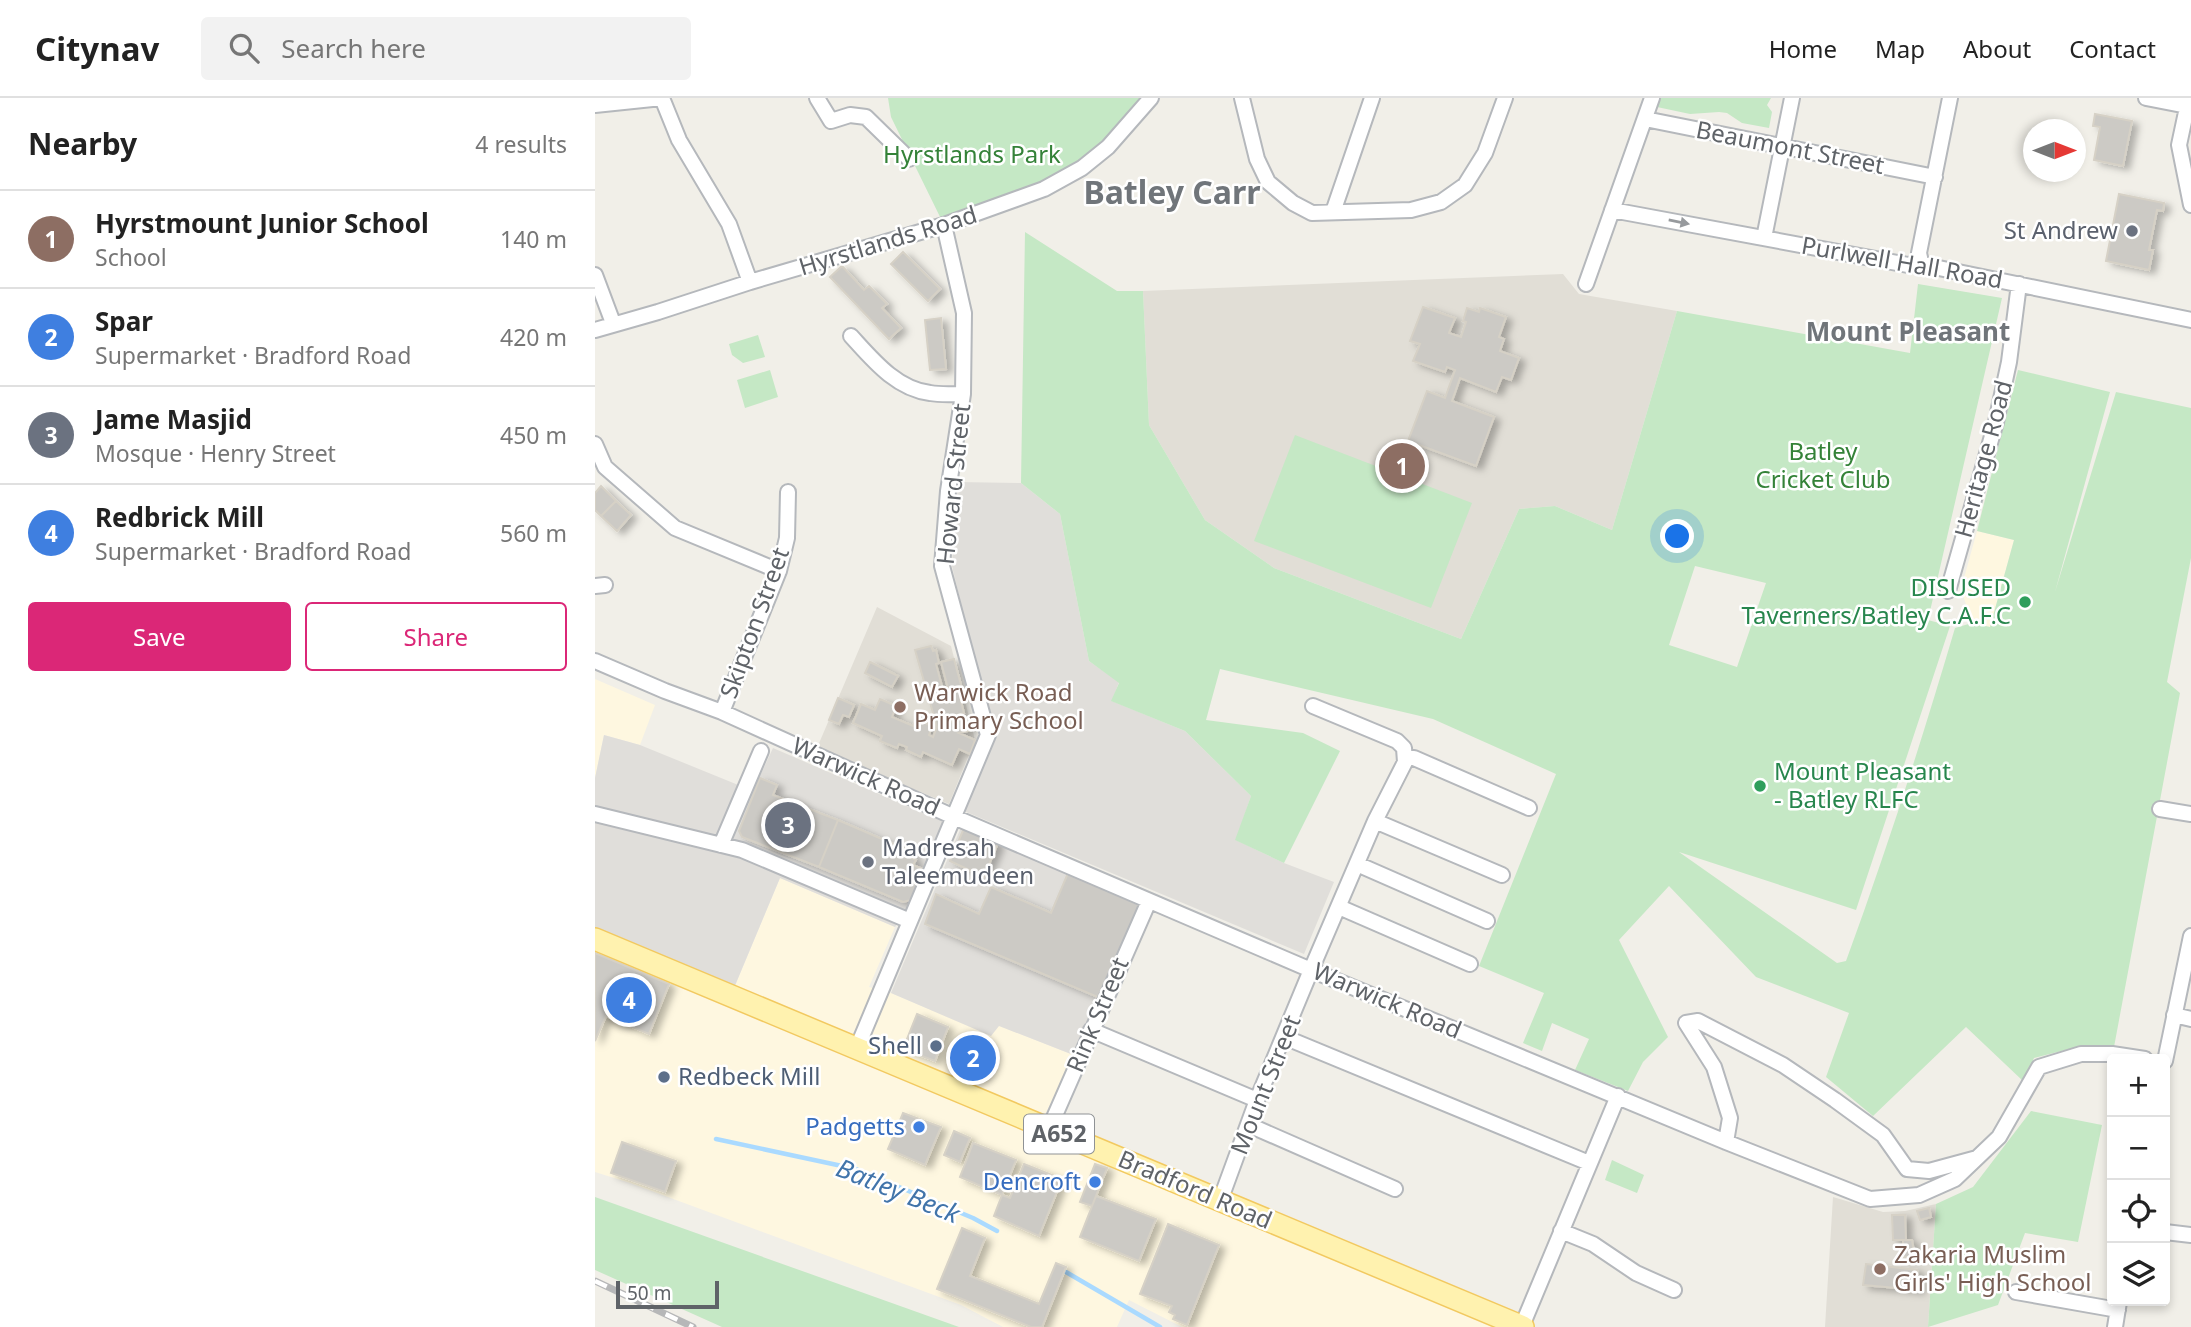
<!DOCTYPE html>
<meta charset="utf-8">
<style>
body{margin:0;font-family:"Noto Sans",sans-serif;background:#f2f2f2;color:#222}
.controls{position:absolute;right:21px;bottom:21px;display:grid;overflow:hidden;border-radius:7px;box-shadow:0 4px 10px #0003}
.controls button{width:63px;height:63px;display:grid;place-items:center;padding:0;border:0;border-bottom:2px solid #e0e0e0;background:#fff;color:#222;font:35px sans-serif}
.compass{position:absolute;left:1428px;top:21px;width:63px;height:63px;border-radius:50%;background:#fff;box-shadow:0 4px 10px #0003;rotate:90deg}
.scale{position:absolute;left:21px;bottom:18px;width:103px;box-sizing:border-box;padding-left:7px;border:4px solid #5f6368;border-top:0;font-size:19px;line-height:24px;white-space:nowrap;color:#5f6368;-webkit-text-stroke:5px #fff;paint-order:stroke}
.you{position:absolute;left:1083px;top:439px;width:24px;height:24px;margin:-18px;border:5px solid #fff;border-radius:50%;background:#1a73e8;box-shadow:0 0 0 10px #1a73e833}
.badge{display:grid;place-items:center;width:46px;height:46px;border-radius:50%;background:#db2777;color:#fff;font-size:23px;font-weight:700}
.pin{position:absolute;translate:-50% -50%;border:4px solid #fff;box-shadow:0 2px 7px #0006}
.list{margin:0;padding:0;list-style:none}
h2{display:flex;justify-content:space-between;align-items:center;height:91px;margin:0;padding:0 28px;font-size:30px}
h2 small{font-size:23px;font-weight:400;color:#767676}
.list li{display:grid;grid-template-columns:46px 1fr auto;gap:21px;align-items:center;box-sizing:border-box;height:98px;padding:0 28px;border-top:2px solid #e0e0e0}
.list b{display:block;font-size:26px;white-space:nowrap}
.list p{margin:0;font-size:23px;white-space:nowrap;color:#767676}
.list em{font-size:23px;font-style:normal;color:#767676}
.actions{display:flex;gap:14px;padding:21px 28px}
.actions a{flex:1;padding:16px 0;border:2px solid #db2777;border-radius:7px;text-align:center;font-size:24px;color:#db2777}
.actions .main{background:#db2777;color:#fff}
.icon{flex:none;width:38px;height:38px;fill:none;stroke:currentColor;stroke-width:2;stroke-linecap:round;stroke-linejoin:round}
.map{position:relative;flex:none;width:1596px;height:1229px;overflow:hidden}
header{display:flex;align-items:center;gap:42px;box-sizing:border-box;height:98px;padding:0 35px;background:#fff;border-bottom:2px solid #e0e0e0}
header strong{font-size:33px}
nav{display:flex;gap:38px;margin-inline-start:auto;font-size:24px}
.search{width:490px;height:63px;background:#f2f2f2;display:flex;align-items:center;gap:18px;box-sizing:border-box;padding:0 24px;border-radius:7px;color:#767676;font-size:26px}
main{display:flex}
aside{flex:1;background:#fff}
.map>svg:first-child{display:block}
.commercial{fill:#fef7e0}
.industrial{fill:#e0deda}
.education{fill:#e1ded6}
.green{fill:#c5e8c5;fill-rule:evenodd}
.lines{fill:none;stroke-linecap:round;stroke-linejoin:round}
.stream{stroke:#aadaff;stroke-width:4.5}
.building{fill:#cccac5;stroke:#d6d1c6;stroke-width:2;filter:url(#shadow)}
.minor-casing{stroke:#b5b8bc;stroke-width:18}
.primary-casing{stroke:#f2c960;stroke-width:24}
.minor{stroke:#fff;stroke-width:14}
.primary{stroke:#fff2af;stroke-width:21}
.rail-casing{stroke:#b6b7b8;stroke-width:7}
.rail{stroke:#fff;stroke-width:4.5;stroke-dasharray:13;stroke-linecap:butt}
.oneway{fill:#979a9d}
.worship-dot{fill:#6b7280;stroke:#fff;stroke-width:2.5}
.leisure-dot{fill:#2e9e5b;stroke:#fff;stroke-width:2.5}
.education-dot{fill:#8d6e63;stroke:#fff;stroke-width:2.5}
.service-dot{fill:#5c6f8a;stroke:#fff;stroke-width:2.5}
.shop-dot{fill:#3f7fe0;stroke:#fff;stroke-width:2.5}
.labels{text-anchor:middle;stroke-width:5;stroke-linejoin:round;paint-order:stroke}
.shield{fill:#fff;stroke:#8f9295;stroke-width:2}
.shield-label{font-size:23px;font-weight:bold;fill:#5f6368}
.street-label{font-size:24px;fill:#5f6368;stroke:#fff}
.park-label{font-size:24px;fill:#348238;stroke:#fff}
.worship-label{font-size:24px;fill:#5b616d;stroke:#fff;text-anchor:end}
.leisure-label{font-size:24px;fill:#27864d;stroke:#fff;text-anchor:end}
.education-label{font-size:24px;fill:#785e54;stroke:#fff;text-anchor:start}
.service-label{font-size:24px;fill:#4e5e75;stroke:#fff;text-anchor:end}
.shop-label{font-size:24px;fill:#366cbe;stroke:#fff;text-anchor:end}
.neighbourhood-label{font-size:26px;font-weight:bold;fill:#70757a;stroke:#fff}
.water-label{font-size:26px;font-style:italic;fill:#4174aa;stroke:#fff}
.district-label{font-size:32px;font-weight:bold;fill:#70757a;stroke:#fff}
</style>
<header>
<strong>Citynav</strong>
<div class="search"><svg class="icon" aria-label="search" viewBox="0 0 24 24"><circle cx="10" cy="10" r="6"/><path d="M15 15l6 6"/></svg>Search here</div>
<nav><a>Home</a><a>Map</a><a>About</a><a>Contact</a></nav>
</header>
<main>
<aside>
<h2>Nearby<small>4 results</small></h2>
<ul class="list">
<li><span class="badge" style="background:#8d6e63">1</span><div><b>Hyrstmount Junior School</b><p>School</p></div><em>140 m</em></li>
<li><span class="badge" style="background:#3f7fe0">2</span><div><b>Spar</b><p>Supermarket · Bradford Road</p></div><em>420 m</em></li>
<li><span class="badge" style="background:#6b7280">3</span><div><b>Jame Masjid</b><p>Mosque · Henry Street</p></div><em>450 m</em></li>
<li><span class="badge" style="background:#3f7fe0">4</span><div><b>Redbrick Mill</b><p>Supermarket · Bradford Road</p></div><em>560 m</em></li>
</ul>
<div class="actions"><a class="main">Save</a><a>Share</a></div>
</aside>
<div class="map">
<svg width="1596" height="1229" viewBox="0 0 1596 1229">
<defs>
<filter id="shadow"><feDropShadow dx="6" dy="3.5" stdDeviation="3.5" flood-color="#0004"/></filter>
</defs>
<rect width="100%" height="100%" fill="#f1efe8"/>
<path class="commercial" d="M 1382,433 L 1419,442 L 1395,529 L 1377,525 L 1366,491 Z
M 0,581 L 60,607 L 45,647 L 9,637 L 0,680 Z
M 185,780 L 300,829 L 274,889 L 296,895 L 396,937 L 403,927 L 481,958 L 448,1020 L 139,890 Z
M 0,840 L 930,1229 L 587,1229 L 534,1202 L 522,1229 L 408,1229 L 366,1207 L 35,1085 L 0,1074 Z"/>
<path class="industrial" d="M 362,384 L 426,385 L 465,416 L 494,563 L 524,584 L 517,603 L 590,633 L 656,698 L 641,742 L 689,765 L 739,784 L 709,856 L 369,713 L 398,641 L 357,468 Z
M 9,637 L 45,647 L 158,693 L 178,650 L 351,725 L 315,809 L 300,829 L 185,780 L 139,890 L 0,831 L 0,680 Z
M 367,727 L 544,804 L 481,958 L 404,928 L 396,938 L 296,895 Z"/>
<path class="education" d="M 968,176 L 984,196 L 1082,213 L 1017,432 L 960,408 L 924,411 L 866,541 L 679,470 L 610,422 L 554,327 L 548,193 Z
M 282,509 L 356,548 L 380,642 L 354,706 L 222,650 Z
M 1238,1099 L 1288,1114 L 1310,1113 L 1341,1106 L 1333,1229 L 1230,1229 Z"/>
<path class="green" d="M 293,0 L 556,0 L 487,70 L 349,127 L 296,19 Z
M 1064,0 L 1176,0 L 1172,7 L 1177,14 L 1174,30 L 1147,25 L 1132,15 L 1124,14 L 1095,16 L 1062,9 Z
M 430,134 L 522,193 L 548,193 L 554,327 L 610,422 L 679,470 L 866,541 L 924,411 L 960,408 L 1017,432 L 1082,213 L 1315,255 L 1323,186 L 1407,200 L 1333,522 L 1355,528 L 1261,812 L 1084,754 L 1242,865 L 1251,863 C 1291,754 1327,642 1360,530 L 1377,525 L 1395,529 L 1419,442 L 1382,433 L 1423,272 L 1515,294 L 1460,494 L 1521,294 L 1596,310 L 1596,460 L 1572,584 L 1585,595 L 1519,949 L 1482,949 L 1439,960 L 1428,983 L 1371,929 L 1278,1018 L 1231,979 L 1254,915 L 1161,879 L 1074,788 L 1024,842 L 1073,939 L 1048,964 L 1033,993 L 980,972 L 994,941 L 957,925 L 947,953 L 928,945 L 949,895 L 884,868 L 961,676 L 838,621 L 625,571 L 611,622 L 708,635 L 745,653 L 689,765 L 640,742 L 656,698 L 590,633 L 516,603 L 524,585 L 494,563 L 465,416 L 426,385 ZM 1100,468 L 1171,485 L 1142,569 L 1074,547 Z
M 163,237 L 170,259 L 148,265 L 137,257 L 134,246 Z
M 175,272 L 183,299 L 150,310 L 142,282 Z
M 700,337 L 877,405 L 836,510 L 659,443 Z
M 1436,1013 L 1507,1027 L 1483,1144 L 1430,1135 L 1403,1207 L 1333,1229 L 1341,1106 L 1378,1089 Z
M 1017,1062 L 1049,1077 L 1042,1095 L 1010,1082 Z
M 0,1099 L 364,1229 L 127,1229 L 0,1172 Z"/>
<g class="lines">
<path class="stream" d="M 121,1041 L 261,1071 L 378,1120 L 402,1133
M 471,1174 L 565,1229"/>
</g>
<path class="building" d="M 1500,16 L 1537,23 L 1528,68 L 1499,62 L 1505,29 L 1498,28 Z
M 1524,96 L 1569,105 L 1568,113 L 1562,112 L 1554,152 L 1558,152 L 1554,172 L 1511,163 Z
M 308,154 L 345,191 L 333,203 L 296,166 Z
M 247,168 L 269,192 L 274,188 L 292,206 L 287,210 L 306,230 L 294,241 L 235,179 Z
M 828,209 L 860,220 L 854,235 L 866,239 L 871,224 L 868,223 L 872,210 L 884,214 L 885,210 L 911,219 L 904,239 L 909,241 L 905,253 L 924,260 L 916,282 L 907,279 L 901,294 L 865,280 L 857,303 L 899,319 L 881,368 L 813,343 L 832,293 L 850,300 L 860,272 L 852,269 L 850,274 L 818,263 L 825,246 L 815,243 Z
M 346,220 L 351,271 L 335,272 L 330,222 Z
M 6,388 L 21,403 L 6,418 L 0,412 L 0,395 Z
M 21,403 L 36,417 L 22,433 L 6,418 Z
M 336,548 L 338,553 L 341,552 L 344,565 L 341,566 L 351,603 L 356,602 L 346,564 L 359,561 L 369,598 L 365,599 L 369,615 L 355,619 L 356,624 L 374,619 L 377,632 L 364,635 L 380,642 L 375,656 L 364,651 L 357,667 L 328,654 L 326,659 L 311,652 L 312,649 L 304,646 L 302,650 L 285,643 L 287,638 L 258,625 L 266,606 L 280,612 L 285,601 L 301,608 L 297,619 L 318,628 L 321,621 L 337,628 L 334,637 L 338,639 L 342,629 L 320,552 Z
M 275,564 L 303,578 L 297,589 L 270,575 Z
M 243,600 L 259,607 L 254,619 L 248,617 L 244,626 L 234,622 Z
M 165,680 L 182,687 L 178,697 L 243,722 L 224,769 L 147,739 L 144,733 Z
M 243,722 L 317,754 L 315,759 L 321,762 L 318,767 L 328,771 L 316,802 L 308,804 L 224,769 Z
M 369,730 L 403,745 L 389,779 L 355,763 Z
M 473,775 L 545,807 L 505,900 L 330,826 L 341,796 L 384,816 L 396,789 L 456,815 Z
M 0,855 L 74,886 L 54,936 L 11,918 L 0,943 Z
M 322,916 L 353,929 L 340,963 L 308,951 Z
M 372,938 L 392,947 L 390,951 L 396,953 L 386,977 L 360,967 Z
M 308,1015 L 346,1029 L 330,1067 L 293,1051 Z
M 359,1033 L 375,1040 L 365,1064 L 349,1057 Z
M 27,1044 L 81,1063 L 70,1094 L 16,1075 Z
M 378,1045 L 421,1062 L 407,1097 L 365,1079 Z
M 429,1066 L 467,1081 L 444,1138 L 399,1118 L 407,1097 L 415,1100 Z
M 500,1066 L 512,1070 L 497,1108 L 485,1104 Z
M 501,1098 L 561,1121 L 544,1163 L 485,1139 Z
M 1334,1110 L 1336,1119 L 1325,1122 L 1322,1113 Z
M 1297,1117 L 1310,1117 L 1311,1142 L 1298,1142 Z
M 573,1126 L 624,1147 L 592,1227 L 578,1221 L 580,1217 L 574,1214 L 577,1208 L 545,1196 Z
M 367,1130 L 390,1140 L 375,1178 L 444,1206 L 461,1165 L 471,1169 L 447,1229 L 436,1229 L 342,1191 Z
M 1308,1142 L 1317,1142 L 1320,1159 L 1308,1159 Z
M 1271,1166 L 1322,1172 L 1324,1192 L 1268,1187 Z"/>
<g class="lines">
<g class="minor-casing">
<path id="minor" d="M 67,0 L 84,42 L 134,126 L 155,184
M 222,0 L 236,23 L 255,17 L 271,19 L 314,61
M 647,0 L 662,61 L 673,84 L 698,105 L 717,115 L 816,112 L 846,104 L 870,87 L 890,55 L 910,0
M 1551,0 L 1592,8
M 1594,0 L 1584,47 L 1596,107
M 0,7 L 67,0
M 1050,21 L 1340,79
M 1017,112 L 1313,167 L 1326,164 L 1334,168 L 1596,222
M 738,114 L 777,0
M 1169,140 L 1197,0
M 1326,164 L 1324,155 L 1355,0
M 0,177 L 18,225
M 991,186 L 1057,0
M 0,232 L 63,214 L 155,184 L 349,127 L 449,91 L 487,70 L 513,49 L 556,0
M 256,238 C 277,261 301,291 335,295 C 346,297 357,296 368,296
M 0,346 L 10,369 L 80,430 L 184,473
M 0,488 L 10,487
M 1353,493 L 1401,324 L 1414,264 L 1424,186
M 0,563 L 70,593 L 127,614 L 359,719 L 716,872 L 1131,1044 L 1275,1101 L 1324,1097 L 1360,1081 L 1404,1039 L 1444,969 L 1486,956 L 1517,956 L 1550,961
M 127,614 L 184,473 L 192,440 L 193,394
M 811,660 L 819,660 L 934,710
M 1565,711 L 1596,716
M 0,716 L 147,752 L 315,823
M 780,723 L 907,777
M 126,747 L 166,653
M 762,766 L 892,823
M 744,809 L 875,866
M 1579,917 L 1596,921
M 496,932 L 662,1002
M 689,939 L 994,1065
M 262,950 L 393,637 L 347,468 L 353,393 L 368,296 L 369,215 L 349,127
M 1570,963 L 1596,838
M 654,1027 L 800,1091
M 454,1031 L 554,803
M 1131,1044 L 1135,1020 L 1119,969 L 1091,925 L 1103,923 L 1188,967 L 1240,1002 L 1288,1037 L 1312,1071 L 1334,1073 L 1382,1060
M 625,1103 L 662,1002 L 716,872 L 780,723 L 810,664 L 809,650 L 802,643 L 718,608
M 966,1133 L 998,1146 L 1041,1175 L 1079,1192
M 1570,1134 L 1596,1137
M 1421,1194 L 1523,1212
M 927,1228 L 1023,998
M 1520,1229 L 1524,1204"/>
</g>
<g class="primary-casing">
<path id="primary" d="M 0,841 L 928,1229"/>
</g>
<use href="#minor" class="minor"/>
<use href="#primary" class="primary"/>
<g class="rail-casing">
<path id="rail" d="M 0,1183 L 98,1229"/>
</g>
<use href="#rail" class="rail"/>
</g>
<defs><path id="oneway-solid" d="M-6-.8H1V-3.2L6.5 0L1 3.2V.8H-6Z" transform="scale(1.75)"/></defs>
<use class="oneway" href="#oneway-solid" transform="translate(1084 124) rotate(11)"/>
<g class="worship-dot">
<circle cx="1537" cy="133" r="7"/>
<circle cx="273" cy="764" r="7"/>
</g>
<g class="leisure-dot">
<circle cx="1430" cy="504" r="7"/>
<circle cx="1165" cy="688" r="7"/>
</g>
<g class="education-dot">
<circle cx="305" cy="609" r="7"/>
<circle cx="1285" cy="1171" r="7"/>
</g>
<g class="service-dot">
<circle cx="341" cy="948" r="7"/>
<circle cx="69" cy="979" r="7"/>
</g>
<g class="shop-dot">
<circle cx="324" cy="1029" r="7"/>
<circle cx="500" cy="1084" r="7"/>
</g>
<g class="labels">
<rect class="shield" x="429" y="1016.5" width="70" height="39" rx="5"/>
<g class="shield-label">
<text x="464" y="1044">A652</text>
</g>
<g class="street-label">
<text transform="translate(1195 50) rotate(11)" y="8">Beaumont Street</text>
<text transform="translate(293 143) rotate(-17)" y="8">Hyrstlands Road</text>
<text transform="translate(1307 165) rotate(10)" y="8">Purlwell Hall Road</text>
<text transform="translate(1389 361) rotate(-75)" y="8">Heritage Road</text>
<text transform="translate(359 386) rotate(-84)" y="8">Howard Street</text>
<text transform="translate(160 525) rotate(-70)" y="8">Skipton Street</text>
<text transform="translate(271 679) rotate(24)" y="8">Warwick Road</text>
<text transform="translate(792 903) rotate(23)" y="8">Warwick Road</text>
<text transform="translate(503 917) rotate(-67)" y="8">Rink Street</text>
<text transform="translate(671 987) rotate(-68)" y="8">Mount Street</text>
<text transform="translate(600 1092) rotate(23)" y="8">Bradford Road</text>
</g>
<g class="park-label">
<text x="377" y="65">Hyrstlands Park</text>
<text x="1228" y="362">Batley<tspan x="1228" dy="28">Cricket Club</tspan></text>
</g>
<g class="worship-label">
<text x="1523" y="141">St Andrew</text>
<text x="287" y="758" text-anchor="start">Madresah<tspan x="287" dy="28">Taleemudeen</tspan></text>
</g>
<g class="leisure-label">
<text x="1416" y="498">DISUSED<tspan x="1416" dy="28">Taverners/Batley C.A.F.C</tspan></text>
<text x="1179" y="682" text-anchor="start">Mount Pleasant<tspan x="1179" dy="28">- Batley RLFC</tspan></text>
</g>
<g class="education-label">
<text x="319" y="603">Warwick Road<tspan x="319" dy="28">Primary School</tspan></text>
<text x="1299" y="1165">Zakaria Muslim<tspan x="1299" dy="28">Girls' High School</tspan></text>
</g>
<g class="service-label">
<text x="327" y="956">Shell</text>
<text x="83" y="987" text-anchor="start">Redbeck Mill</text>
</g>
<g class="shop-label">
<text x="310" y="1037">Padgetts</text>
<text x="486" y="1092">Dencroft</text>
</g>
<g class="neighbourhood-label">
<text x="1313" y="243">Mount Pleasant</text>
</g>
<g class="water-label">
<text transform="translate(303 1093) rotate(22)" y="9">Batley Beck</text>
</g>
<g class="district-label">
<text x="577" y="106">Batley Carr</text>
</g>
</g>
</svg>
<div class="controls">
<button>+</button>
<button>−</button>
<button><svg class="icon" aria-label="locate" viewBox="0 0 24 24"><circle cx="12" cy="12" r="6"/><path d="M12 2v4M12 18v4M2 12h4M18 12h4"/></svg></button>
<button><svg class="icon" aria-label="layers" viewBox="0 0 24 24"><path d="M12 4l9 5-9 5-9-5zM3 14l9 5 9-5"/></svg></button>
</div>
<svg class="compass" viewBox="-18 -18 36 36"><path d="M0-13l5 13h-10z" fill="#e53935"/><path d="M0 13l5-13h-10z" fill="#767676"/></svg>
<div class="scale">50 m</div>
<div class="you"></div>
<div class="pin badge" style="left:807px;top:368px;background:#8d6e63">1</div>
<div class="pin badge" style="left:378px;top:960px;background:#3f7fe0">2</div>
<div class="pin badge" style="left:193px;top:727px;background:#6b7280">3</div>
<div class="pin badge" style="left:34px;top:902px;background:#3f7fe0">4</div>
</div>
</main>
